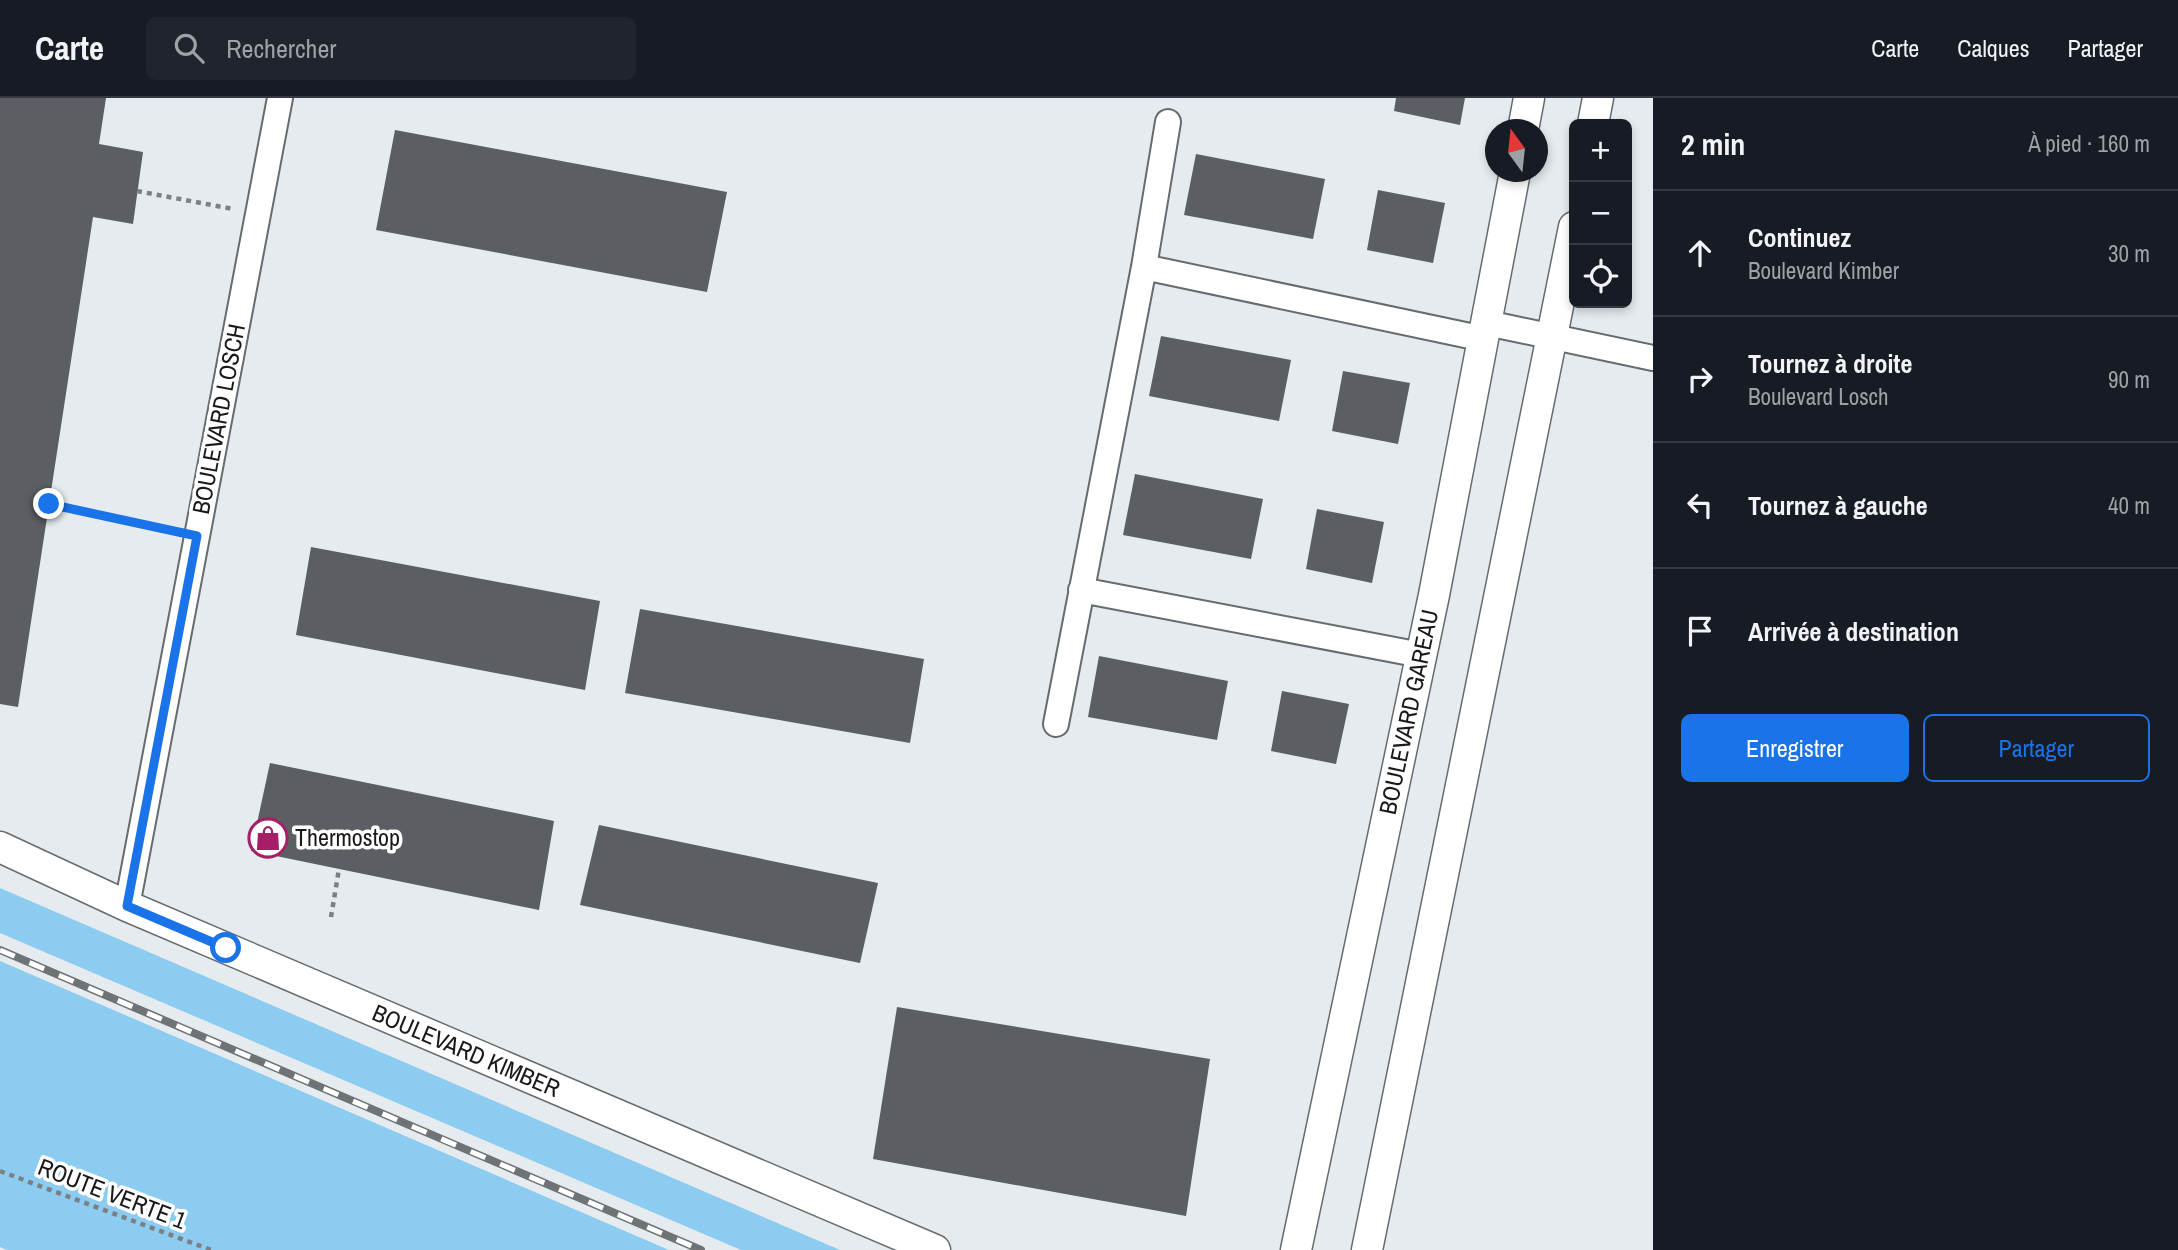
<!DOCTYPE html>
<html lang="fr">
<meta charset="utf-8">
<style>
body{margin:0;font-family:"Archivo Narrow",sans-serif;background:#20242c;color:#f1f3f6}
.controls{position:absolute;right:21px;top:21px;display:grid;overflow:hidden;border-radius:10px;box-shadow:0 4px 10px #0003}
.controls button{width:63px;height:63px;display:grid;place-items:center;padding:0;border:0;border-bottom:2px solid #363941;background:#171b24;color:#f1f3f6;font:35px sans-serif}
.compass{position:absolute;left:1485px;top:21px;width:63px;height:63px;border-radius:50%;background:#171b24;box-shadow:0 4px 10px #0003;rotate:345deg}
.stop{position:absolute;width:21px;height:21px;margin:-16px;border:5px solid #1a73e8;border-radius:50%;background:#fff}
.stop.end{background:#1a73e8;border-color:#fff;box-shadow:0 2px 7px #0008}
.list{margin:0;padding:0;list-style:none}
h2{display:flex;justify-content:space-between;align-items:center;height:91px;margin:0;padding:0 28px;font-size:30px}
h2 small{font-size:23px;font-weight:400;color:#9ea1a6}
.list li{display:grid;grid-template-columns:46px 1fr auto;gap:21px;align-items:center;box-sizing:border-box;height:126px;padding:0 28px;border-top:2px solid #363941}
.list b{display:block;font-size:26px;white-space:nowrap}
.list p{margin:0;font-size:23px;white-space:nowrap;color:#9ea1a6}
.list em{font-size:23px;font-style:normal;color:#9ea1a6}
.actions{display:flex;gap:14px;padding:21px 28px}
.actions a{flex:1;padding:16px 0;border:2px solid #1a73e8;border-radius:10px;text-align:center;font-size:24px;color:#1a73e8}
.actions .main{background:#1a73e8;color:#fff}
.icon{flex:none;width:38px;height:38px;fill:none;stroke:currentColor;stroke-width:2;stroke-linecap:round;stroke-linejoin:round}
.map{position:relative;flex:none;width:1653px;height:1152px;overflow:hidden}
header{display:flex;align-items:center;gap:42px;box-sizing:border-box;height:98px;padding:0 35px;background:#171b24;border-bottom:2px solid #363941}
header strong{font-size:33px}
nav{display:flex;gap:38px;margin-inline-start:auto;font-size:24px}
.search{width:490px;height:63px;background:#20242c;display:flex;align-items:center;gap:18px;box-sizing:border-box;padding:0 24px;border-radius:10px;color:#9ea1a6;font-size:26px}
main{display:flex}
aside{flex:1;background:#171b24}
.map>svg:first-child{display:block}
.green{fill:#8cccf0}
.building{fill:#5b5e62}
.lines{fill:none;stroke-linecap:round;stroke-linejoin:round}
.minor-casing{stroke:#666b6e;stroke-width:28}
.tertiary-casing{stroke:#666b6e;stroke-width:33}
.path{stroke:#7c8082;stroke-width:4.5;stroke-dasharray:5 5;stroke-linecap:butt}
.minor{stroke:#fff;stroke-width:24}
.tertiary{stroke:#fff;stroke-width:30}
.rail-casing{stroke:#6f7375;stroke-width:8}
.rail{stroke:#fff;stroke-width:5;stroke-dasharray:16;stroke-linecap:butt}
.route{stroke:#1a73e8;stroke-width:9}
.labels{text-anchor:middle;stroke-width:7;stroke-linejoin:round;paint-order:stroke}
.street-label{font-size:24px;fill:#17191a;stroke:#fff}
.poi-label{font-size:24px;fill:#17191a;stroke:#fff;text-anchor:start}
</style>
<header>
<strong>Carte</strong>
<div class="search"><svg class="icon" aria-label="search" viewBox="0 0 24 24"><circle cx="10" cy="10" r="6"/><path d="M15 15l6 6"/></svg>Rechercher</div>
<nav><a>Carte</a><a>Calques</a><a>Partager</a></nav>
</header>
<main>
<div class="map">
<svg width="1653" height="1152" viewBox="0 0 1653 1152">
<rect width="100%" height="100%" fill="#e5ebee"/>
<path class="green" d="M 0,790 L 840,1152 L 741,1152 L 0,835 Z
M 0,863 L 669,1152 L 7,1152 L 0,1149 Z"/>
<path class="building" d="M 0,0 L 106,0 L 99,46 L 143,54 L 133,126 L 93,119 L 18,609 L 0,606 Z
M 1396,0 L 1465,0 L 1460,27 L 1394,13 Z
M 395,32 L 727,94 L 707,194 L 376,132 Z
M 1196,56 L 1325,81 L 1313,141 L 1184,117 Z
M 1378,92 L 1445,105 L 1433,165 L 1367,152 Z
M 1161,238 L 1291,262 L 1279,323 L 1149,298 Z
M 1343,273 L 1410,285 L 1398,346 L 1332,333 Z
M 1135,376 L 1263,401 L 1251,461 L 1123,437 Z
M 1317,411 L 1384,424 L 1372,485 L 1306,471 Z
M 311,449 L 600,503 L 585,592 L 296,537 Z
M 640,511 L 924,561 L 910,645 L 625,595 Z
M 1099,558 L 1228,583 L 1217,642 L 1088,619 Z
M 1282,593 L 1349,606 L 1336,666 L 1271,653 Z
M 270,665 L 554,723 L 539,812 L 251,753 Z
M 599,727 L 878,785 L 860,865 L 580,807 Z
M 897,909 L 1210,961 L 1186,1118 L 873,1061 Z"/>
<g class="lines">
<g class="minor-casing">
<path id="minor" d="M 1144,169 L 1484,241
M 1487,225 L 1653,260
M 1081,492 L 1421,557
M 1056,626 L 1144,169 L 1168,24
M 127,808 L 280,0"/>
</g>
<g class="tertiary-casing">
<path id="tertiary" d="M 1593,26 L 1598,0
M 1523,32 L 1529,0
M 0,749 L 127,808 L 935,1152
M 1296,1152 L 1434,497 L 1515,74
M 1367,1152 L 1574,129"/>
</g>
<path class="path" d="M 137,93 L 233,111
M 49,406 L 172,433
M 331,819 L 339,771
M 0,1073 L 211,1152"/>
<use href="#minor" class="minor"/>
<use href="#tertiary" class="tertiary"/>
<g class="rail-casing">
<path id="rail" d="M 0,852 L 701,1152"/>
</g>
<use href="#rail" class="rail"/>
</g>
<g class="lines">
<path class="route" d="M 49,406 L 197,438 L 127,808 L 226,850"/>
</g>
<defs>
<g id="shop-ring" transform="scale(2.0125)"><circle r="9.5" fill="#fff" stroke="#a61e67" stroke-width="1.5"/><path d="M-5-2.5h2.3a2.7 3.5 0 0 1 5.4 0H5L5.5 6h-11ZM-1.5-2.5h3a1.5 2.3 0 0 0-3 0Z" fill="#a61e67"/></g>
</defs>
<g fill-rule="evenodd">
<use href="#shop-ring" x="268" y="740"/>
</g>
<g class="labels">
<g class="street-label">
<text transform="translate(219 321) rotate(-79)" y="8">BOULEVARD LOSCH</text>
<text transform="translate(1409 614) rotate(-78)" y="8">BOULEVARD GAREAU</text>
<text transform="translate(466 953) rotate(23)" y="8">BOULEVARD KIMBER</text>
<text transform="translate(112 1096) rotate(21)" y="8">ROUTE VERTE 1</text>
</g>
<g class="poi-label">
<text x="295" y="748">Thermostop</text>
</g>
</g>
</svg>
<div class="controls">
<button>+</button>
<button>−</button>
<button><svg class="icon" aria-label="locate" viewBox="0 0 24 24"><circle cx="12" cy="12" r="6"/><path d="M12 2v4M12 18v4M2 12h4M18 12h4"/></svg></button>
</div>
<svg class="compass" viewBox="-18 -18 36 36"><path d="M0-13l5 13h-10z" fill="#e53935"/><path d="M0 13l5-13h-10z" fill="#9ea1a6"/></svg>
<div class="stop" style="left:226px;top:850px"></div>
<div class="stop end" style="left:49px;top:406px"></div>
</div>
<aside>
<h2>2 min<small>À pied · 160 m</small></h2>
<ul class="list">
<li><svg class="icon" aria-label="ahead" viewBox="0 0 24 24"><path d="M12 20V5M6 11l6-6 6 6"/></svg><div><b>Continuez</b><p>Boulevard Kimber</p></div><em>30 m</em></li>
<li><svg class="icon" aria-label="right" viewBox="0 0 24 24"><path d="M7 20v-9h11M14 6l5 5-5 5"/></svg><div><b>Tournez à droite</b><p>Boulevard Losch</p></div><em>90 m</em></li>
<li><svg class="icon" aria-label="left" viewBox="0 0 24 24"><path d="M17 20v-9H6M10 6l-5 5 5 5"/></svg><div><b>Tournez à gauche</b></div><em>40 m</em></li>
<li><svg class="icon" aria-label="arrive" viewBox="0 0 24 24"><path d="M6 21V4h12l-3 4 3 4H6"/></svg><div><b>Arrivée à destination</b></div></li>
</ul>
<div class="actions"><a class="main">Enregistrer</a><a>Partager</a></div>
</aside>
</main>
